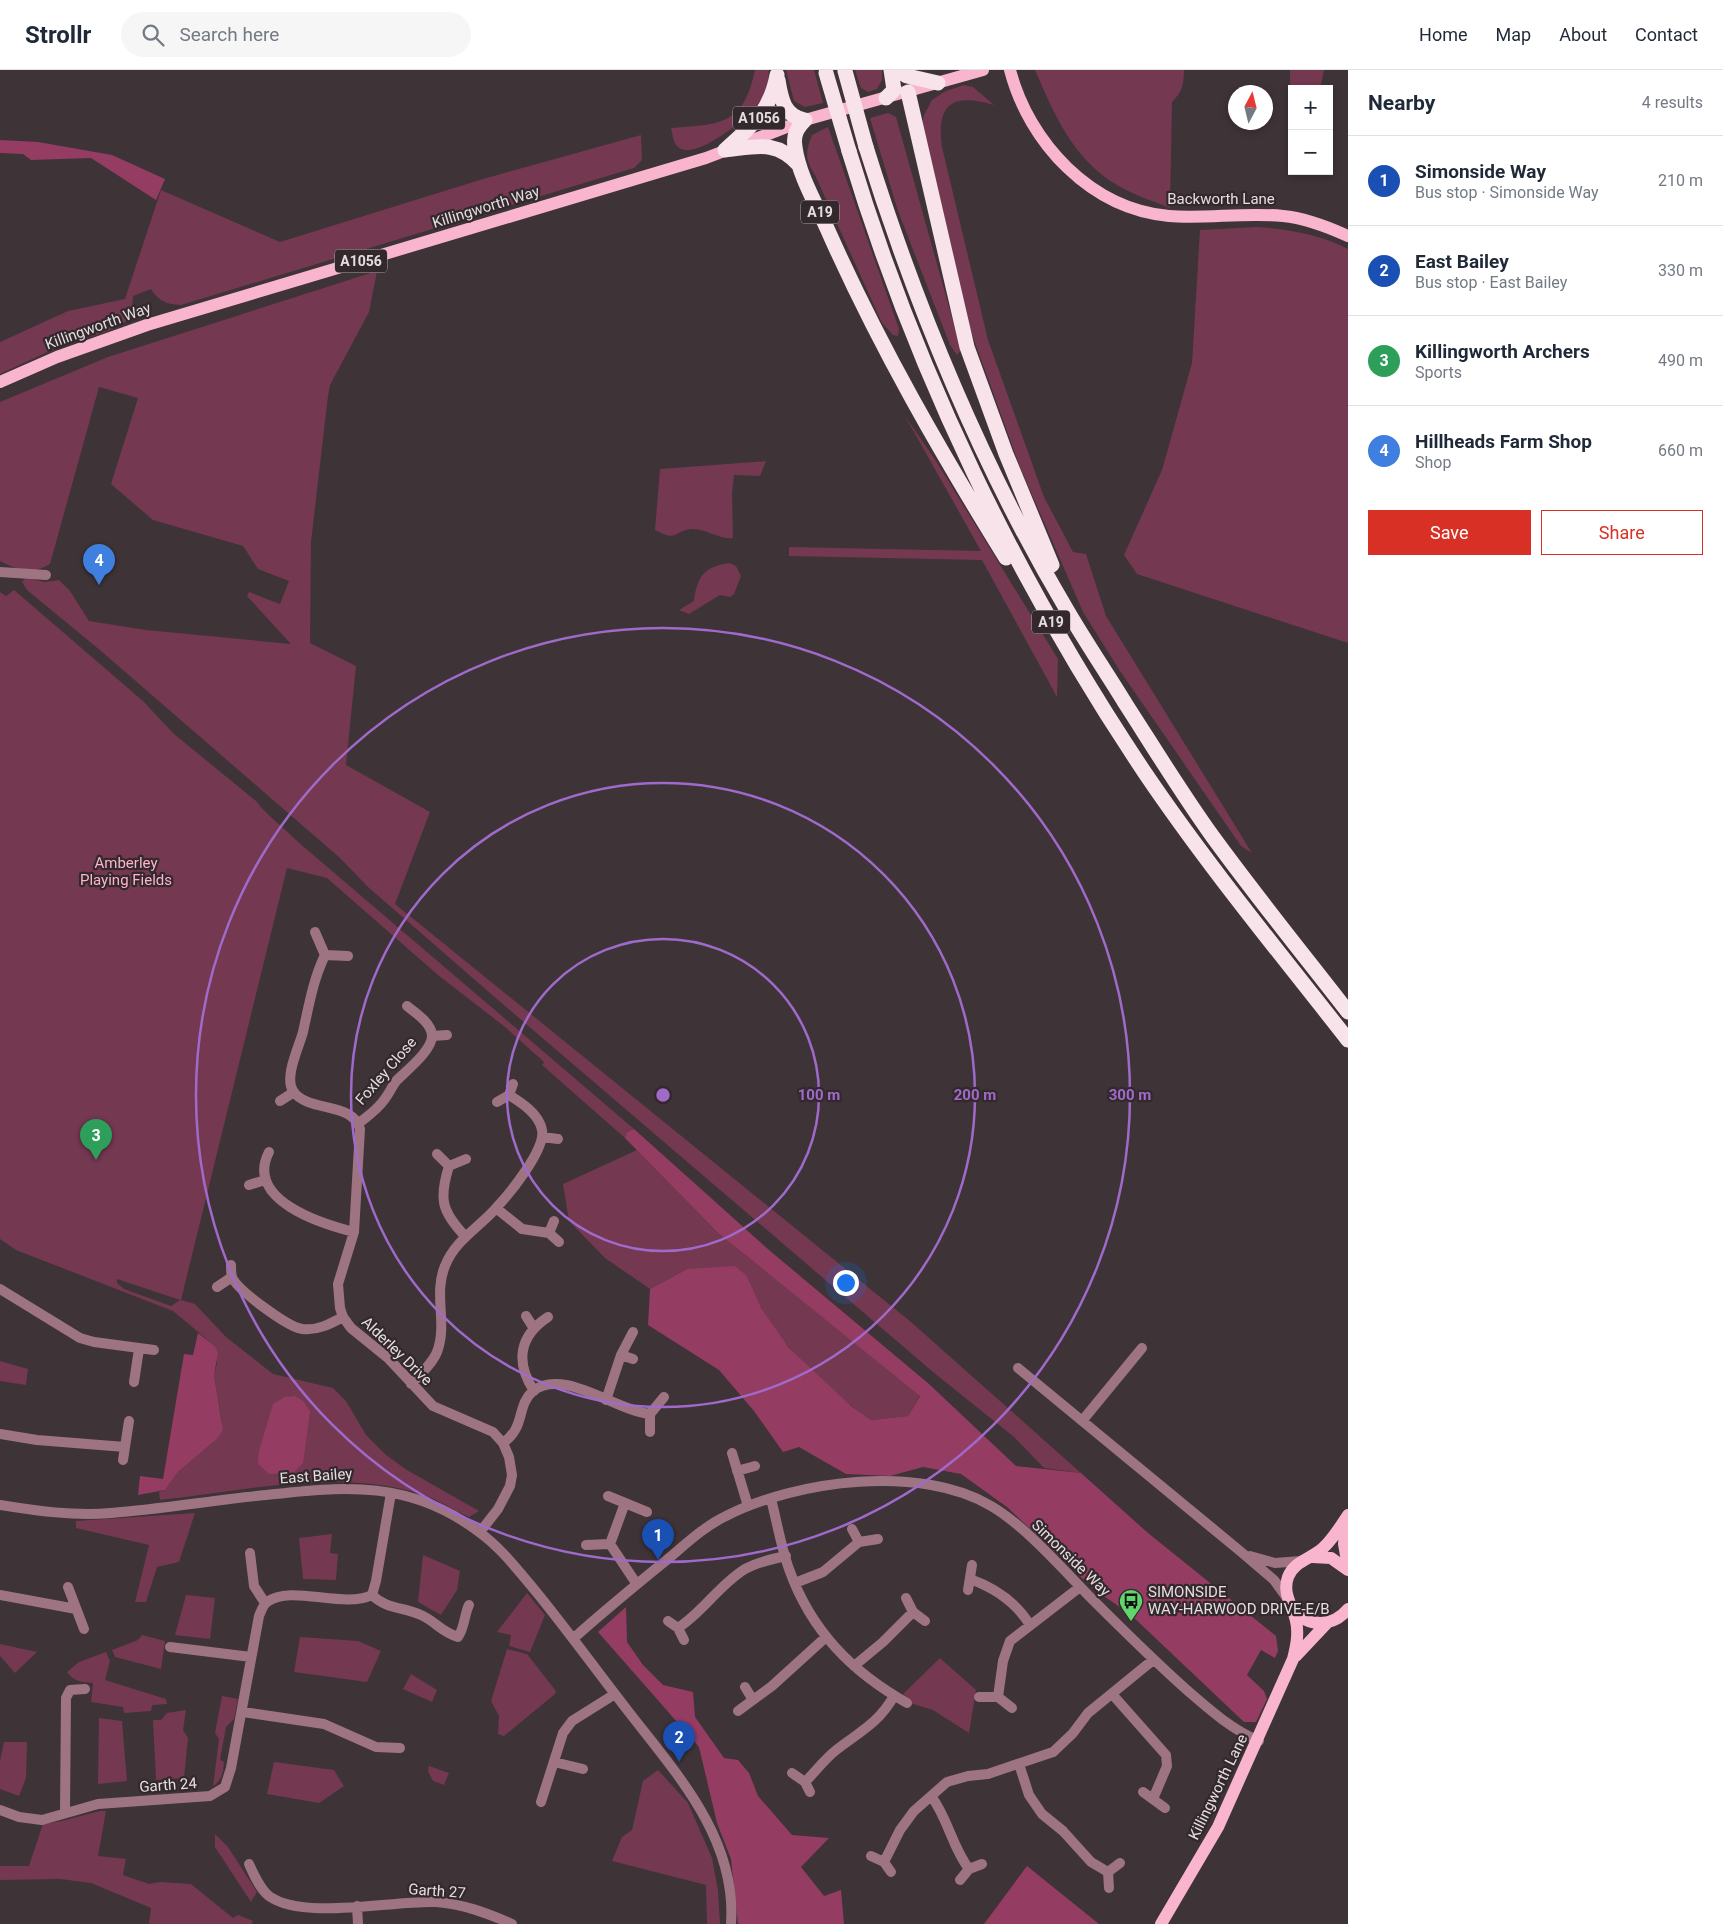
<!DOCTYPE html>
<meta charset="utf-8">
<style>
body{margin:0;font-family:Roboto,sans-serif;background:#f6f6f7;color:#1f2937}
.controls{position:absolute;right:15px;top:15px;display:grid;overflow:hidden;border-radius:0px;box-shadow:0 2px 8px #0003}
.controls button{width:45px;height:45px;display:grid;place-items:center;padding:0;border:0;border-bottom:1px solid #e0e1e3;background:#fff;color:#1f2937;font:25px sans-serif}
.compass{position:absolute;left:1228px;top:15px;width:45px;height:45px;border-radius:50%;background:#fff;box-shadow:0 2px 8px #0003;rotate:7deg}
.you{position:absolute;left:845px;top:1212px;width:18px;height:18px;margin:-12px;border:4px solid #fff;border-radius:50%;background:#1a73e8;box-shadow:0 0 0 8px #1a73e833}
.badge{display:grid;place-items:center;width:32px;height:32px;border-radius:50%;background:#d93025;color:#fff;font-size:16px;font-weight:700}
.pin{position:absolute;translate:-50% -41px;filter:drop-shadow(0 1px 2px #0008)}
.pin::after{content:'';position:absolute;top:26px;width:18px;height:15px;background:inherit;clip-path:polygon(0 0,100% 0,50% 100%)}
.list{margin:0;padding:0;list-style:none}
h2{display:flex;justify-content:space-between;align-items:center;height:65px;margin:0;padding:0 20px;font-size:21px}
h2 small{font-size:16px;font-weight:400;color:#747a83}
.list li{display:grid;grid-template-columns:32px 1fr auto;gap:15px;align-items:center;box-sizing:border-box;height:90px;padding:0 20px;border-top:1px solid #e0e1e3}
.list b{display:block;font-size:19px;white-space:nowrap}
.list p{margin:0;font-size:16px;white-space:nowrap;color:#747a83}
.list em{font-size:16px;font-style:normal;color:#747a83}
.actions{display:flex;gap:10px;padding:15px 20px}
.actions a{flex:1;padding:11px 0;border:1px solid #d93025;border-radius:0px;text-align:center;font-size:18px;color:#d93025}
.actions .main{background:#d93025;color:#fff}
.icon{flex:none;width:28px;height:28px;fill:none;stroke:currentColor;stroke-width:2;stroke-linecap:round;stroke-linejoin:round}
.map{position:relative;flex:none;width:1348px;height:1854px;overflow:hidden}
header{display:flex;align-items:center;gap:30px;box-sizing:border-box;height:70px;padding:0 25px;background:#fff;border-bottom:1px solid #e0e1e3}
header strong{font-size:24px}
nav{display:flex;gap:28px;margin-inline-start:auto;font-size:18px}
.search{width:350px;height:45px;background:#f6f6f7;display:flex;align-items:center;gap:12px;box-sizing:border-box;padding:0 18px;border-radius:28px;color:#747a83;font-size:19px}
main{display:flex}
aside{flex:1;background:#fff}
.map>svg:first-child{display:block}
.green{fill:#743851;fill-rule:evenodd}
.forest{fill:#953c63}
.lines{fill:none;stroke-linecap:round;stroke-linejoin:round}
.minor{stroke:#9e7483;stroke-width:10}
.major{stroke:#fab5ce;stroke-width:12}
.highway{stroke:#f8e3ea;stroke-width:15}
.highway-bridge{stroke:#f8e3ea;stroke-width:15}
.ring{fill:none;stroke:#a06acb;stroke-width:2.5}
.labels{text-anchor:middle;stroke-width:4.5;stroke-linejoin:round;paint-order:stroke}
.shield{fill:#33292d;stroke:#afa8aa;stroke-width:1}
.shield-label{font-size:14px;font-weight:bold;fill:#e4dee0}
.street-label{font-size:15px;fill:#e4dee0;stroke:#33292d}
.park-label{font-size:15px;fill:#feb2ce;stroke:#33292d}
.poi-label{font-size:15px;fill:#e4dee0;stroke:#33292d;text-anchor:start}
.centre{fill:#a06acb;stroke:#33292d;stroke-width:2.5}
.ring-label{font-size:15px;text-anchor:middle;font-weight:bold;fill:#a06acb;stroke:#33292d;stroke-width:4.5;stroke-linejoin:round;paint-order:stroke}
</style>
<header>
<strong>Strollr</strong>
<div class="search"><svg class="icon" aria-label="search" viewBox="0 0 24 24"><circle cx="10" cy="10" r="6"/><path d="M15 15l6 6"/></svg>Search here</div>
<nav><a>Home</a><a>Map</a><a>About</a><a>Contact</a></nav>
</header>
<main>
<div class="map">
<svg width="1348" height="1854" viewBox="0 0 1348 1854">
<rect width="100%" height="100%" fill="#3e3337"/>
<path class="green" d="M 755,0 L 769,0 C 768,7 768,16 765,23 C 758,42 700,88 681,79 C 673,75 673,66 671,58 C 721,54 743,56 755,0 Z
M 786,0 L 814,0 L 823,33 L 805,37 L 794,31 Z
M 855,0 L 882,0 L 882,10 L 877,19 L 868,22 L 861,18 Z
M 1035,0 L 1184,0 C 1184,14 1182,22 1172,32 L 1170,138 C 1153,131 1133,125 1117,115 C 1073,89 1054,44 1035,0 Z
M 1290,0 L 1324,0 L 1321,15 L 1290,15 Z
M 964,15 L 973,17 L 994,35 C 953,23 936,33 942,77 L 988,270 L 1044,427 L 1073,482 L 1086,484 L 1106,546 L 1252,783 L 1241,776 L 1120,601 L 1083,542 L 1020,397 L 970,259 L 934,101 L 921,60 L 924,45 L 932,30 L 946,21 Z
M 888,43 L 896,47 L 961,280 L 957,285 L 950,275 L 898,141 L 870,48 Z
M 828,57 L 899,259 L 898,266 L 893,265 L 882,253 L 815,105 C 805,89 805,83 812,65 Z
M 641,65 L 642,90 L 634,98 L 181,235 C 167,234 159,232 151,219 L 133,226 L 132,239 L 127,251 L 108,261 L 56,278 L 0,304 L 0,272 L 68,241 L 125,229 L 161,120 L 280,172 L 483,109 Z
M 1258,157 C 1288,159 1322,165 1348,179 L 1348,573 L 1137,504 L 1124,485 L 1162,400 L 1192,293 L 1200,160 Z
M 377,201 L 369,242 L 330,315 L 328,326 L 311,472 L 310,573 L 356,596 L 346,695 L 430,742 L 395,834 L 911,1252 L 1081,1403 L 1044,1398 L 1014,1367 L 933,1302 L 498,930 L 368,817 L 340,788 L 101,581 L 27,520 L 22,512 L 26,508 L 45,512 L 59,510 L 70,521 L 89,551 L 146,560 L 291,574 L 247,526 L 249,522 L 280,534 L 289,511 L 258,499 L 243,476 L 153,450 L 111,414 L 138,328 L 99,317 L 50,494 C 32,505 18,500 0,491 L 0,332 L 108,287 Z
M 905,346 L 936,391 L 1058,589 L 1057,627 L 982,490 L 789,486 L 789,477 L 981,481 Z
M 766,391 L 760,406 L 734,405 L 732,424 L 733,468 C 720,470 706,458 691,459 C 672,462 678,472 655,460 L 660,399 Z
M 730,493 L 736,496 L 741,506 L 734,524 L 730,527 L 720,525 L 689,544 L 679,540 L 694,531 C 697,506 705,496 730,493 Z
M 14,520 L 143,631 L 174,664 L 256,731 C 267,746 284,757 297,771 L 634,1059 L 627,1062 L 625,1068 L 542,995 L 544,992 L 505,957 L 438,905 L 327,808 L 287,798 L 181,1230 L 195,1234 L 226,1267 L 273,1304 L 333,1318 L 346,1331 L 366,1365 L 386,1385 L 407,1400 L 479,1441 L 469,1447 C 453,1440 437,1429 421,1424 C 338,1398 244,1421 160,1430 L 159,1422 L 165,1420 L 178,1402 L 217,1369 L 222,1352 L 214,1305 L 217,1293 L 215,1276 L 173,1241 L 16,1180 L 0,1169 L 0,522 L 6,526 ZM 117,1209 L 180,1230 L 171,1236 L 124,1219 L 117,1213 Z
M 637,1080 L 718,1163 L 920,1325 L 908,1346 L 871,1350 C 829,1321 787,1283 761,1238 C 755,1228 752,1217 747,1206 L 687,1199 L 650,1219 L 605,1188 L 569,1151 L 563,1114 Z
M 0,1291 L 28,1299 L 26,1315 L 0,1311 Z
M 195,1443 L 179,1492 L 157,1497 L 146,1532 L 135,1532 L 149,1475 L 76,1458 L 76,1451 Z
M 332,1464 L 330,1483 L 338,1484 L 336,1510 L 303,1509 L 299,1468 Z
M 423,1485 L 460,1501 L 457,1520 L 441,1545 L 418,1532 Z
M 527,1523 L 545,1545 L 530,1582 L 509,1576 L 511,1565 L 497,1562 Z
M 186,1525 L 215,1528 L 210,1569 L 175,1565 Z
M 142,1565 L 165,1571 L 161,1599 L 115,1587 L 112,1580 L 138,1570 Z
M 300,1567 L 358,1571 L 381,1581 L 367,1612 L 294,1602 Z
M 0,1574 L 37,1582 L 15,1603 L 0,1586 Z
M 507,1579 L 527,1584 L 556,1621 L 555,1624 L 504,1666 L 498,1664 L 499,1646 L 491,1631 Z
M 106,1582 L 110,1591 L 105,1610 L 166,1629 L 167,1634 L 152,1635 L 151,1641 L 124,1643 L 123,1637 L 91,1632 L 93,1613 C 82,1612 74,1612 67,1602 L 79,1592 Z
M 940,1588 L 976,1620 L 969,1663 L 933,1640 L 913,1634 L 903,1624 Z
M 411,1604 L 437,1620 L 432,1632 L 403,1619 Z
M 222,1626 L 238,1629 L 234,1649 L 226,1657 L 220,1690 L 224,1692 C 223,1703 222,1710 213,1716 L 219,1669 L 215,1663 Z
M 186,1640 L 183,1660 L 188,1668 L 184,1708 L 156,1710 L 153,1650 L 161,1650 L 167,1643 Z
M 99,1648 L 122,1651 L 127,1711 L 98,1714 Z
M 4,1672 L 27,1672 L 26,1708 L 19,1726 L 0,1719 L 0,1691 Z
M 274,1692 L 334,1700 L 344,1716 L 319,1733 L 267,1724 Z
M 429,1696 L 449,1703 L 444,1715 L 433,1711 L 428,1701 Z
M 658,1700 L 688,1733 L 712,1788 L 718,1820 L 720,1854 L 707,1854 L 706,1815 L 612,1791 L 622,1767 L 632,1760 L 643,1711 Z
M 100,1741 L 106,1741 L 98,1786 L 126,1789 L 123,1805 L 149,1814 L 160,1812 L 191,1814 L 233,1848 L 238,1845 L 253,1851 L 252,1854 L 149,1854 L 151,1838 L 91,1813 L 60,1809 L 0,1810 L 0,1796 L 29,1796 L 43,1754 L 62,1751 Z
M 215,1764 L 228,1777 L 257,1822 L 251,1832 L 215,1777 Z"/>
<path class="forest" d="M 0,70 L 38,72 L 112,85 L 165,109 L 156,130 L 91,88 L 31,90 L 23,84 L 0,83 Z
M 634,1059 L 769,1180 L 929,1314 L 1016,1396 L 1081,1403 L 1148,1463 L 1276,1566 L 1278,1581 L 1275,1588 L 1261,1580 L 1247,1605 L 1264,1621 L 1267,1629 L 1256,1652 L 1244,1652 L 1130,1544 L 1095,1520 L 1007,1437 L 961,1404 L 923,1397 L 890,1406 L 846,1404 L 799,1377 L 783,1382 L 754,1341 L 719,1300 L 648,1255 L 650,1219 L 687,1199 L 735,1196 L 747,1206 L 761,1238 L 789,1278 L 851,1336 L 871,1350 L 908,1346 L 920,1326 L 718,1163 L 625,1068 L 627,1062 Z
M 198,1263 L 215,1276 L 218,1283 L 214,1305 L 223,1360 L 217,1369 L 178,1402 L 165,1420 L 138,1425 L 140,1406 L 163,1409 L 184,1284 L 193,1285 Z
M 295,1326 L 303,1331 L 310,1341 L 303,1393 L 293,1403 L 269,1404 L 258,1394 L 259,1381 L 273,1334 L 285,1327 Z
M 626,1537 L 627,1572 L 643,1595 L 663,1615 L 693,1622 L 695,1647 L 724,1688 L 738,1690 L 749,1703 L 758,1726 L 792,1765 L 829,1768 L 801,1797 L 824,1826 L 841,1820 L 844,1854 L 738,1854 L 731,1789 L 717,1753 L 699,1677 L 598,1562 Z
M 1027,1796 L 1099,1854 L 984,1854 Z"/>
<g class="lines">
<path class="minor" d="M 0,502 L 46,505
M 315,862 L 325,885 L 348,886
M 325,885 C 313,910 309,935 303,962 C 299,977 284,1007 293,1021 C 308,1043 352,1031 360,1059 L 354,1162 L 338,1214 L 340,1238 L 343,1247 L 351,1258 L 388,1288 L 433,1336 L 493,1362 L 503,1373 L 509,1387 L 512,1405 L 510,1416 L 498,1439 L 480,1462
M 432,966 L 447,965
M 280,1031 L 294,1022
M 497,1032 L 509,1025 L 513,1014
M 359,1053 C 368,1046 378,1039 384,1030 C 389,1024 392,1016 397,1010 C 406,1001 433,980 432,965 C 431,953 416,943 407,936
M 542,1067 L 558,1069
M 269,1082 C 244,1130 322,1154 354,1162
M 437,1084 L 449,1096 L 466,1089
M 449,1096 C 439,1128 441,1141 465,1166
M 249,1115 L 265,1110
M 496,1138 L 522,1159 L 549,1163
M 554,1151 L 549,1163 L 559,1172
M 231,1195 C 231,1198 231,1204 232,1207 C 237,1220 288,1257 302,1259 C 317,1261 330,1254 343,1247
M 217,1217 L 232,1207
M 0,1219 L 80,1268 L 94,1272 L 154,1280
M 526,1246 L 533,1257
M 621,1285 L 633,1289
M 1018,1298 L 1240,1481 L 1274,1510 L 1287,1528
M 134,1312 L 139,1279
M 411,1314 C 420,1305 432,1294 437,1282 C 448,1254 433,1224 445,1196 C 455,1170 480,1157 497,1137 C 510,1123 546,1079 542,1060 C 539,1044 522,1033 509,1025
M 534,1321 C 515,1292 519,1266 548,1247
M 606,1330 L 621,1285 L 633,1262
M 1082,1351 L 1142,1278
M 650,1362 L 650,1344 L 664,1327
M 0,1364 L 37,1370 L 125,1377
M 503,1373 C 526,1357 516,1336 533,1321 C 563,1297 616,1341 650,1344
M 732,1383 L 748,1436
M 123,1390 L 129,1351
M 737,1401 L 755,1396
M 608,1426 L 647,1442
M 771,1429 C 777,1452 781,1477 789,1499 C 811,1561 852,1602 907,1633
M 0,1435 C 37,1441 73,1446 111,1443 C 163,1439 214,1430 266,1425 C 346,1416 410,1410 479,1462 C 501,1478 516,1498 533,1518 C 566,1558 596,1600 628,1641 C 677,1704 737,1769 731,1854
M 852,1459 L 859,1472
M 610,1474 L 625,1433
M 586,1475 L 610,1474 L 636,1513
M 250,1483 L 254,1516 L 265,1533
M 1250,1486 L 1275,1493 L 1301,1491
M 970,1509 C 995,1518 1016,1532 1030,1555
M 795,1513 L 823,1502 L 859,1472 L 878,1469
M 68,1517 L 84,1559
M 968,1520 L 972,1495
M 0,1525 L 76,1539
M 372,1525 C 386,1539 403,1537 421,1545 C 435,1551 441,1562 458,1567 C 465,1557 464,1545 469,1535
M 906,1528 L 913,1542 L 925,1551
M 668,1551 L 678,1558 L 684,1570
M 678,1558 C 703,1542 719,1515 745,1499 C 758,1492 772,1489 786,1486
M 574,1568 C 605,1540 637,1514 669,1488 C 687,1473 705,1456 726,1446 C 797,1410 921,1394 991,1436 C 1024,1455 1062,1498 1089,1526 C 1121,1558 1153,1590 1188,1621 C 1210,1640 1231,1659 1259,1671
M 170,1577 L 251,1587
M 854,1596 L 883,1572 L 913,1542
M 745,1617 L 753,1630
M 1112,1624 L 1166,1685 L 1167,1696 L 1153,1729
M 979,1627 L 998,1627 L 1012,1638
M 998,1627 L 1003,1591 L 1010,1571 L 1080,1517
M 738,1641 L 772,1616 L 826,1567
M 243,1642 L 324,1654 L 376,1677 L 400,1678
M 554,1692 L 583,1699
M 1019,1694 L 1029,1725 L 1042,1744 L 1063,1761 L 1091,1792 L 1108,1802
M 792,1703 L 805,1712 L 810,1722
M 805,1712 C 815,1702 824,1690 835,1681 C 859,1662 878,1654 894,1626
M 1143,1722 L 1165,1738
M 931,1726 C 948,1748 952,1777 969,1799
M 541,1732 L 563,1663 L 572,1651 L 615,1624
M 0,1740 L 19,1747 L 42,1750 L 98,1734 L 210,1726 L 225,1717 L 231,1698 L 259,1546 C 261,1541 263,1535 267,1532 C 291,1514 343,1539 372,1525 L 376,1511 L 391,1423
M 65,1743 L 66,1628 L 70,1620 L 85,1619
M 871,1786 L 884,1792 L 891,1802
M 884,1792 L 900,1760 L 914,1741 L 947,1712 L 968,1706 L 988,1704 L 1053,1682 L 1073,1663 L 1088,1643 L 1153,1590
M 249,1794 C 254,1805 260,1819 269,1826 C 303,1851 394,1830 436,1832 C 463,1834 487,1843 512,1854
M 960,1810 L 969,1799 L 982,1794
M 1109,1818 L 1108,1802 L 1120,1793
M 357,1836 L 358,1854"/>
<path class="major" d="M 1010,0 C 1029,73 1091,139 1169,146 C 1206,149 1245,142 1283,146 C 1305,148 1328,157 1348,166
M 0,312 L 57,287 L 147,255 L 659,102 L 706,88 L 805,50 L 983,0
M 1346,1452 L 1344,1474 L 1348,1497
M 1312,1487 L 1331,1488 L 1348,1500
M 1293,1539 C 1308,1558 1333,1557 1348,1539
M 1296,1586 L 1328,1552
M 1161,1854 L 1218,1757 L 1293,1589 C 1296,1577 1299,1564 1296,1551 C 1293,1536 1282,1524 1288,1507 C 1294,1491 1311,1489 1323,1478 C 1333,1469 1340,1457 1348,1445"/>
<path class="highway" d="M 897,0 L 907,6 L 938,13
M 778,10 C 781,29 784,46 805,50
M 908,22 L 967,277 L 1006,384 L 1052,495
M 886,28 L 894,20 L 891,0
M 805,50 C 797,58 793,65 795,77 C 799,107 818,137 830,165 C 880,277 941,383 1006,488
M 866,77 C 916,237 981,395 1067,540 C 1085,571 1106,602 1125,633 C 1154,678 1182,724 1213,767 C 1256,826 1303,884 1348,942
M 725,80 C 751,56 770,43 777,5
M 725,80 C 755,77 776,69 799,95
M 849,81 C 915,301 1017,512 1145,703 C 1208,796 1279,882 1348,970"/>
<path class="highway-bridge" d="M 845,1 L 866,77
M 826,3 L 849,81"/>
</g>
<g class="ring">
<circle cx="663" cy="1025" r="156"/>
<circle cx="663" cy="1025" r="312"/>
<circle cx="663" cy="1025" r="467"/>
</g>
<defs>
<g id="bus-pin" transform="scale(1.25)"><path d="M0 17L-7.5 6A9.5 9.5 0 1 1 7.5 6Z" fill="#5fd56b" stroke="#33292d"/><path d="M-5-6H5V4H4V6H2V4H-2V6H-4V4H-5ZM-3.5-4V0h7V-4ZM-3.5 1.2v1.5H-2V1.2ZM2 1.2v1.5H3.5V1.2Z" fill="#111"/></g>
</defs>
<g fill-rule="evenodd">
<use href="#bus-pin" x="1131" y="1531"/>
</g>
<g class="labels">
<g class="shield">
<rect x="733" y="36.5" width="52" height="23" rx="4"/>
<rect x="801" y="130.5" width="38" height="23" rx="4"/>
<rect x="335" y="179.5" width="52" height="23" rx="4"/>
<rect x="1032" y="540.5" width="38" height="23" rx="4"/>
</g>
<g class="shield-label">
<text x="759" y="53">A1056</text>
<text x="820" y="147">A19</text>
<text x="361" y="196">A1056</text>
<text x="1051" y="557">A19</text>
</g>
<g class="street-label">
<text x="1221" y="134">Backworth Lane</text>
<text transform="translate(486 137) rotate(-17)" y="5">Killingworth Way</text>
<text transform="translate(98 256) rotate(-20)" y="5">Killingworth Way</text>
<text transform="translate(386 1001) rotate(-49)" y="5">Foxley Close</text>
<text transform="translate(397 1281) rotate(44)" y="5">Alderley Drive</text>
<text transform="translate(316 1406) rotate(-4)" y="5">East Bailey</text>
<text transform="translate(1071 1488) rotate(44)" y="5">Simonside Way</text>
<text transform="translate(168 1715) rotate(-4)" y="5">Garth 24</text>
<text transform="translate(1218 1717) rotate(-64)" y="5">Killingworth Lane</text>
<text transform="translate(437 1821) rotate(4)" y="5">Garth 27</text>
</g>
<g class="park-label">
<text x="126" y="798">Amberley<tspan x="126" dy="17">Playing Fields</tspan></text>
</g>
<g class="poi-label">
<text x="1148" y="1527">SIMONSIDE<tspan x="1148" dy="17">WAY-HARWOOD DRIVE-E/B</tspan></text>
</g>
</g>
<circle cx="663" cy="1025" r="8" class="centre"/>
<g class="ring-label">
<text x="819" y="1030">100 m</text>
<text x="975" y="1030">200 m</text>
<text x="1130" y="1030">300 m</text>
</g>
</svg>
<div class="controls">
<button>+</button>
<button>−</button>
</div>
<svg class="compass" viewBox="-18 -18 36 36"><path d="M0-13l5 13h-10z" fill="#e53935"/><path d="M0 13l5-13h-10z" fill="#747a83"/></svg>
<div class="you"></div>
<div class="pin badge" style="left:658px;top:1490px;background:#1a4fb4">1</div>
<div class="pin badge" style="left:679px;top:1692px;background:#1a4fb4">2</div>
<div class="pin badge" style="left:96px;top:1090px;background:#2e9e5b">3</div>
<div class="pin badge" style="left:99px;top:515px;background:#3f7fe0">4</div>
</div>
<aside>
<h2>Nearby<small>4 results</small></h2>
<ul class="list">
<li><span class="badge" style="background:#1a4fb4">1</span><div><b>Simonside Way</b><p>Bus stop · Simonside Way</p></div><em>210 m</em></li>
<li><span class="badge" style="background:#1a4fb4">2</span><div><b>East Bailey</b><p>Bus stop · East Bailey</p></div><em>330 m</em></li>
<li><span class="badge" style="background:#2e9e5b">3</span><div><b>Killingworth Archers</b><p>Sports</p></div><em>490 m</em></li>
<li><span class="badge" style="background:#3f7fe0">4</span><div><b>Hillheads Farm Shop</b><p>Shop</p></div><em>660 m</em></li>
</ul>
<div class="actions"><a class="main">Save</a><a>Share</a></div>
</aside>
</main>
